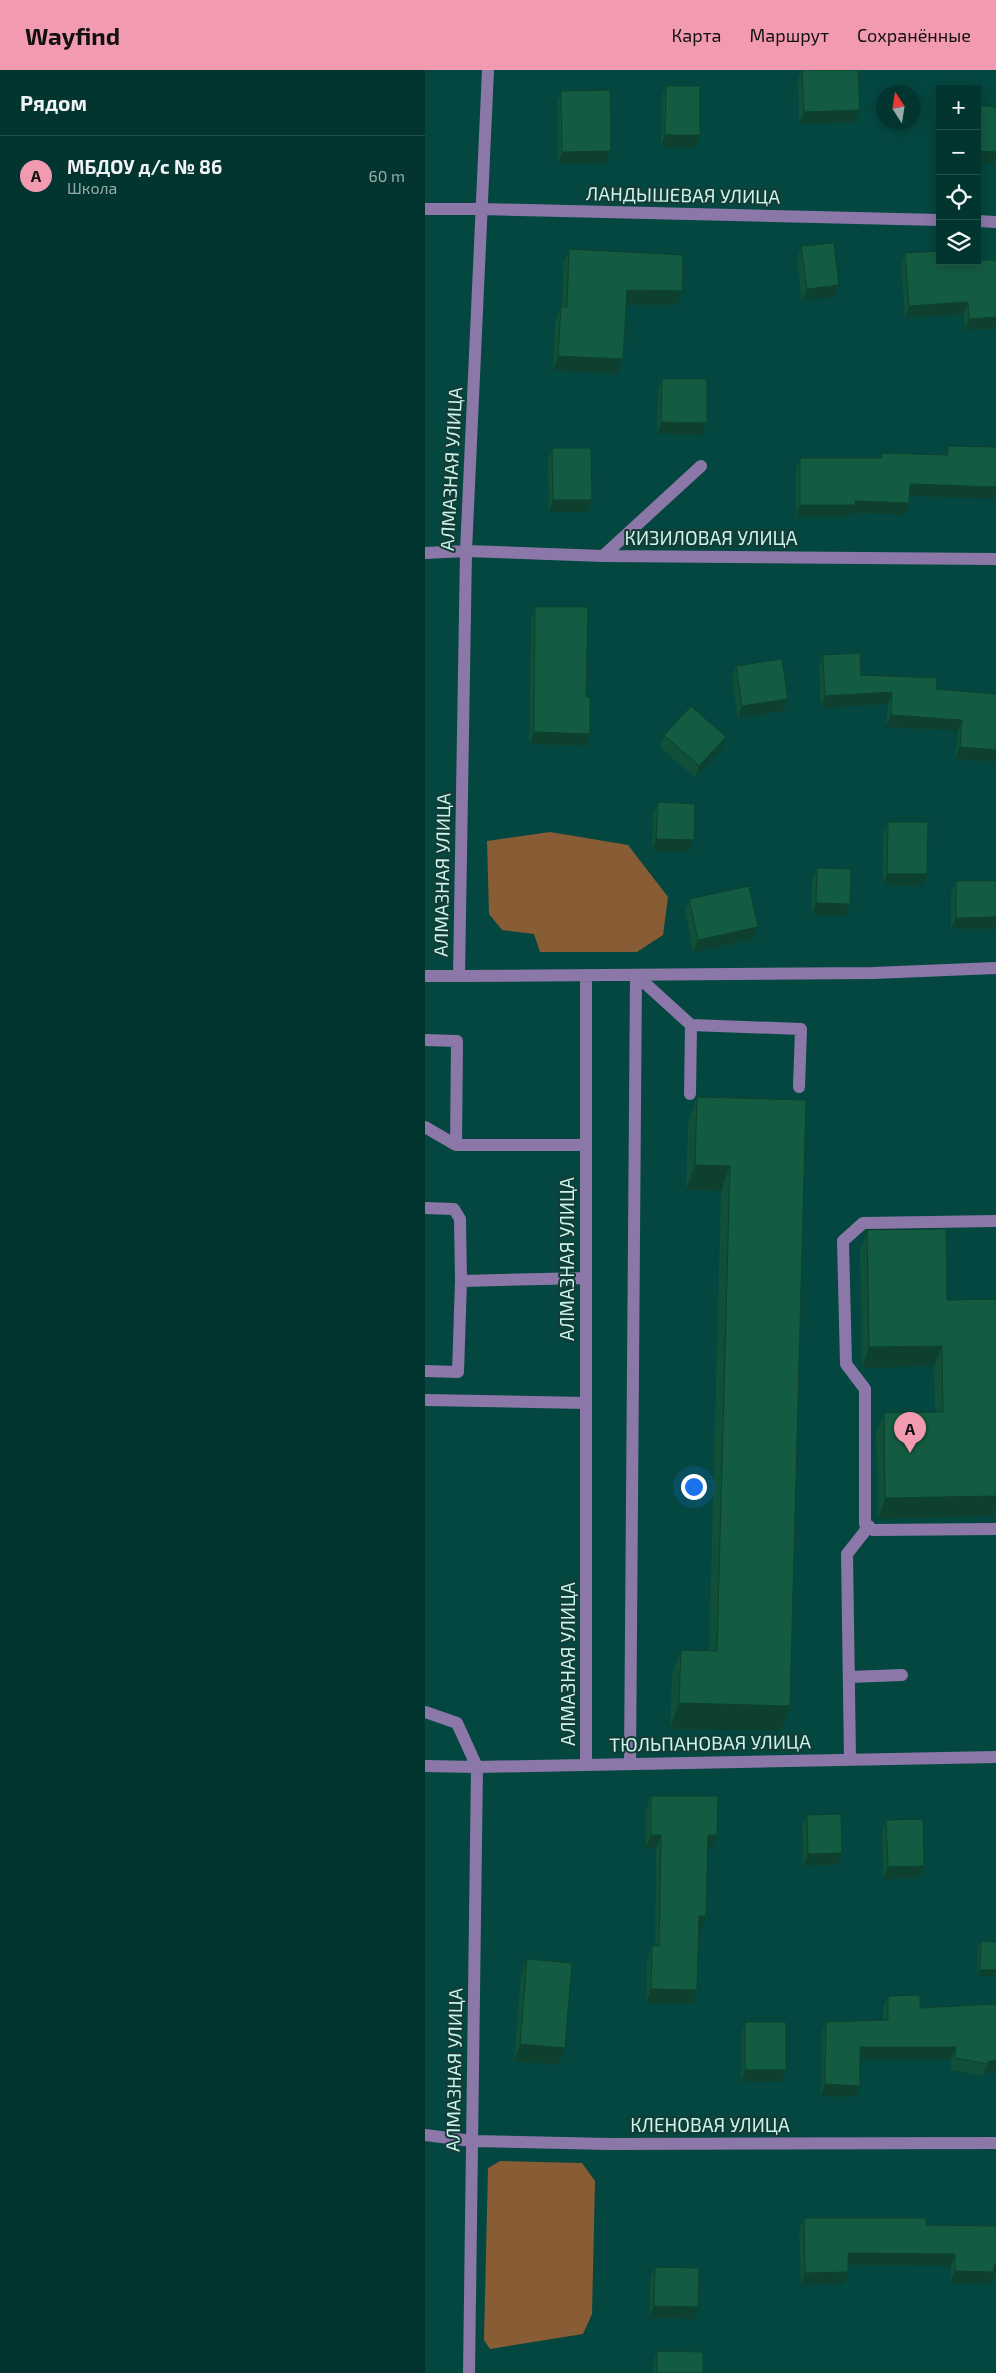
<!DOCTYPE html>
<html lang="ru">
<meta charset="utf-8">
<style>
body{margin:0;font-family:"Exo 2",sans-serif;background:#0d3d38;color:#f1f3f6}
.controls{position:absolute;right:15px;top:15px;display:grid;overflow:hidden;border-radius:0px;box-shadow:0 2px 12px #0003}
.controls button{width:45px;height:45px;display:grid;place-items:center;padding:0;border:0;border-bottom:1px solid #24504c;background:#033530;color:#f1f3f6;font:25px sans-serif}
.compass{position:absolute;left:451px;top:15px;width:45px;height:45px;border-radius:50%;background:#033530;box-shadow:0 2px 12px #0003;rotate:348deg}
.you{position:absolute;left:268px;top:1416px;width:18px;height:18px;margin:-12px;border:4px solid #fff;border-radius:50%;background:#1a73e8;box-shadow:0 0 0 8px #1a73e833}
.badge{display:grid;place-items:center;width:32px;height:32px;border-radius:50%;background:#f29ab0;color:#111;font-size:16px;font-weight:700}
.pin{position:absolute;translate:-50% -41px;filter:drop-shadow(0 1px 2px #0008)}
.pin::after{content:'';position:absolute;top:26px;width:18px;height:15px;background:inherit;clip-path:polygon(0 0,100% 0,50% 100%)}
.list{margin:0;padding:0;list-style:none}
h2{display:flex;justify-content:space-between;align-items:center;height:65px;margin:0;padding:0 20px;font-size:21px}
h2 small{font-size:16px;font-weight:400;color:#97abab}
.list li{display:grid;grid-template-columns:32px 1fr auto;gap:15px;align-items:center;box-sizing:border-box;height:80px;padding:0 20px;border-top:1px solid #24504c}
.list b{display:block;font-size:19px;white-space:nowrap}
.list p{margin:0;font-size:16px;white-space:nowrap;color:#97abab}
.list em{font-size:16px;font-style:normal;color:#97abab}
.icon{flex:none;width:28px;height:28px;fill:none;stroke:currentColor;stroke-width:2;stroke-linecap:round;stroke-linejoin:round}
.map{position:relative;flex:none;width:571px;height:2303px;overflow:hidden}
header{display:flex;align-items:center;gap:30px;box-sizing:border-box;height:70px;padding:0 25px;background:#f29ab0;color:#111}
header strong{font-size:24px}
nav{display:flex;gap:28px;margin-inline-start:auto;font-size:18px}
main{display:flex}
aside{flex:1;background:#033530}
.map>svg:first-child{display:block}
.green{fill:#885d35}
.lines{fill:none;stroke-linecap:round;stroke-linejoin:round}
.minor{stroke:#8c78a8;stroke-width:12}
.wall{fill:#104f38}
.shaded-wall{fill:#0d402e}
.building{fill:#135c41;stroke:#0d402e}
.labels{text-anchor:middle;stroke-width:4;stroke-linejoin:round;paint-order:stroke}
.street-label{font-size:19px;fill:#c5f7ee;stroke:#173a35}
</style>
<header>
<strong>Wayfind</strong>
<nav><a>Карта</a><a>Маршрут</a><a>Сохранённые</a></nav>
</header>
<main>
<aside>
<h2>Рядом<small></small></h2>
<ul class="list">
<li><span class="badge">A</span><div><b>МБДОУ д/с № 86</b><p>Школа</p></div><em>60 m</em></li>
</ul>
</aside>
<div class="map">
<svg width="571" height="2303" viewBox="0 0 571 2303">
<rect width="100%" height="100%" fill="#044740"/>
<path class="green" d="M 125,762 L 203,775 L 243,827 L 238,865 L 212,882 L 115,882 L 109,864 L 77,860 L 64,844 L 62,771 Z
M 75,2091 L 157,2093 L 170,2111 L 167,2244 L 158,2264 L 65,2279 L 59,2270 L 63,2098 Z"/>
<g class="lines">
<path class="minor" d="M 63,0 L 41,481 L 34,906 L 448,903 L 571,898
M 0,139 L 57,139 L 515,150
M 552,151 L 571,152
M 0,483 L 41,481 L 178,486 L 571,489
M 178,486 L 276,396
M 211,905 L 266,955 L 265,1024
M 0,906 L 34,906
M 161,907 L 161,1694
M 266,955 L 376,959 L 374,1017
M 0,970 L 32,971 L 31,1075
M 0,1057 L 31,1075 L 161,1075
M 0,1138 L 29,1139 L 35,1149 L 36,1211 L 161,1208
M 571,1151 L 438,1153 L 418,1171 L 421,1294 L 440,1319 L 440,1454 L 448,1460 L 571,1459
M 0,1301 L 33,1302 L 36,1211
M 0,1330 L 161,1333
M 424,1607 L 477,1605
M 0,1642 L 32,1653 L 52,1697 L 44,2303
M 425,1689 L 422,1484 L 444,1456
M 205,1693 L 211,905
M 0,1696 L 52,1697 L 571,1687
M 0,2065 L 47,2071 L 184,2074 L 571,2073"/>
</g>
<path class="wall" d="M 376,0 L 433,0 L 435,40 L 430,52 L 374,54 L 373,9 Z
M 241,16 L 271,77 L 236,77 L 236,28 Z
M 136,21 L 181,93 L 133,94 L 132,33 Z
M 376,176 L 414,215 L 410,227 L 377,231 L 372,188 Z
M 144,179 L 257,221 L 252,235 L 201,235 L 193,304 L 128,300 L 130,251 L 136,237 L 137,237 L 138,194 Z
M 480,183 L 519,192 L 571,190 L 571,258 L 540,261 L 539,244 L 480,248 L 476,195 Z
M 237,309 L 277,365 L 232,364 L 233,321 Z
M 523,376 L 571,377 L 485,426 L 480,445 L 426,443 L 425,447 L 371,447 L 371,400 L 375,388 L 455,388 L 457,383 L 520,385 Z
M 127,378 L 167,430 L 163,442 L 124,442 L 123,390 Z
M 110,537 L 161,627 L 165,664 L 160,676 L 104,674 L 106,549 Z
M 398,585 L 436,605 L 511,619 L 571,624 L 570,692 L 530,689 L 533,661 L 461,657 L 463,634 L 396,638 L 394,597 Z
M 311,596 L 363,629 L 359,641 L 313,648 L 307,608 Z
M 239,665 L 296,679 L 270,708 L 235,677 Z
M 233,732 L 264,782 L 227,781 L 228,744 Z
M 463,752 L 502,804 L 498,816 L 458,815 L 458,764 Z
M 392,798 L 425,834 L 421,846 L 386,845 L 387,810 Z
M 531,811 L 571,811 L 571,859 L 526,859 L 526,823 Z
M 264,829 L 333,857 L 329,869 L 268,882 L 260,841 Z
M 272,1027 L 381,1030 L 365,1636 L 356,1661 L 245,1659 L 247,1605 L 256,1580 L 284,1581 L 296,1121 L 261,1120 L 263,1052 Z
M 442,1160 L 522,1230 L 571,1229 L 571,1446 L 453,1449 L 451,1363 L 459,1343 L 510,1342 L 509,1296 L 437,1298 L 435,1181 Z
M 226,1726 L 287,1779 L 282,1779 L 281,1846 L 276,1860 L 273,1860 L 267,1934 L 221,1933 L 222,1889 L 227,1876 L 230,1876 L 231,1779 L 221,1778 L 221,1739 Z
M 382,1745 L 417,1783 L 413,1795 L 378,1796 L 377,1757 Z
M 461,1750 L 495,1808 L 458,1809 L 457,1762 Z
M 556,1871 L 571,1872 L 552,1906 L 553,1877 Z
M 102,1889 L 140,1978 L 134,1995 L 89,1991 L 96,1906 Z
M 463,1926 L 495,1938 L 571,1934 L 571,2003 L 559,2003 L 558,2006 L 526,2000 L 526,1989 L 435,1989 L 435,2016 L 431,2027 L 396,2026 L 396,1964 L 401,1952 L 458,1950 L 458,1938 Z
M 320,1952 L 357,2012 L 316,2012 L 316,1964 Z
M 379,2148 L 501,2155 L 567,2207 L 564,2214 L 525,2213 L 526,2196 L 423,2195 L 423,2202 L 419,2214 L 376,2215 L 374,2160 Z
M 230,2197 L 269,2249 L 224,2248 L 225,2209 Z
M 232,2281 L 278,2303 L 228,2303 L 228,2293 Z"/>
<path class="shaded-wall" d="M 435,40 L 430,52 L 374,54 L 379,42 Z
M 240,65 L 275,65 L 271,77 L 236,77 Z
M 186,81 L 181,93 L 133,94 L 137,82 Z
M 552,81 L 571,82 L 571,94 L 552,93 Z
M 414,215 L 410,227 L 377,231 L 382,219 Z
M 202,220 L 257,221 L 252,235 L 196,235 Z
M 543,232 L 539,244 L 480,248 L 484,236 Z
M 571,247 L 571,258 L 540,261 L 544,249 Z
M 133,286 L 198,289 L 193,304 L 128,300 Z
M 236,352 L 282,353 L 277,365 L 232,364 Z
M 485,414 L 571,417 L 571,429 L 481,426 Z
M 128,430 L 167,430 L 163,442 L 124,442 Z
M 430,431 L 484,433 L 480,445 L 426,443 L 425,447 L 371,447 L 375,435 Z
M 467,622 L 463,634 L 396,638 L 400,626 Z
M 363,629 L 359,641 L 313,648 L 317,636 Z
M 466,645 L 537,650 L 533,661 L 461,657 Z
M 109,662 L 165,664 L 160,676 L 104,674 Z
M 301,667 L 296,679 L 270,708 L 274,696 Z
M 535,677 L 571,680 L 571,688 L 570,692 L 530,689 Z
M 231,769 L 269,770 L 264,782 L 227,781 Z
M 462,804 L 502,804 L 498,816 L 458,815 Z
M 391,833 L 425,834 L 421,846 L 386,845 Z
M 571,847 L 571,859 L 526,859 L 531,848 Z
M 333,857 L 329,869 L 268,882 L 273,870 Z
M 270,1095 L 305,1096 L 296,1121 L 261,1120 Z
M 517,1276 L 509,1296 L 437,1298 L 444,1277 Z
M 571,1426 L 571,1446 L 453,1449 L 460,1428 Z
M 254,1633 L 365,1636 L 356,1661 L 245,1659 Z
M 226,1765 L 236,1765 L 231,1779 L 221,1778 Z
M 283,1765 L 292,1765 L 287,1779 L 278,1779 Z
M 417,1783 L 413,1795 L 378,1796 L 383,1784 Z
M 499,1796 L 495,1808 L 458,1809 L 463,1797 Z
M 274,1846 L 281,1846 L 276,1860 L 269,1860 Z
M 555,1900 L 571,1900 L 571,1906 L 552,1906 Z
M 226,1919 L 272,1920 L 267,1934 L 221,1933 Z
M 95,1974 L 140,1978 L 134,1995 L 89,1991 Z
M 435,1977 L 531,1977 L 526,1989 L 431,1989 Z
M 563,1991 L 571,1991 L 571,2003 L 559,2003 L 563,1994 Z
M 320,2000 L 361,2000 L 357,2012 L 316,2012 Z
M 400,2014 L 435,2016 L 431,2027 L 396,2026 Z
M 423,2183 L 530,2184 L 526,2196 L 419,2195 Z
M 571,2195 L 571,2207 L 567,2207 L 564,2214 L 525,2213 L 530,2201 Z
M 423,2202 L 419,2214 L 376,2215 L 380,2203 Z
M 229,2236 L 273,2237 L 269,2249 L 224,2248 Z"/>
<path class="building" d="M 377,0 L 433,0 L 435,40 L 379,42 Z
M 241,16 L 275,16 L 275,65 L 240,65 Z
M 185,20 L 186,81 L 137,82 L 136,21 Z
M 552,35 L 571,37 L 571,82 L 552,81 Z
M 409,173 L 414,215 L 382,219 L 376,176 Z
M 144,179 L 258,185 L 257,221 L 202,220 L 198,289 L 133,286 L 136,237 L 142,237 Z
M 515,181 L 515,191 L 552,191 L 552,190 L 571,190 L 571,247 L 544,249 L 543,232 L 484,236 L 480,183 Z
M 237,309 L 282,309 L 282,353 L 236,352 Z
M 523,376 L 571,377 L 571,417 L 485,414 L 484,433 L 430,431 L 430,435 L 375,435 L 375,388 L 457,388 L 457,383 L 523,385 Z
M 127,378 L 166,378 L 167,430 L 128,430 Z
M 110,537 L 163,537 L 161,627 L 165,627 L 165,664 L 109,662 Z
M 435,583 L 436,605 L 512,608 L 511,619 L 571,624 L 571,680 L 535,677 L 537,650 L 466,645 L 467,622 L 400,626 L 398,585 Z
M 357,589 L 363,629 L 317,636 L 311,596 Z
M 266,636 L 301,667 L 274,696 L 239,665 Z
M 233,732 L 270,734 L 269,770 L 231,769 Z
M 463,752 L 503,752 L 502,804 L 462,804 Z
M 392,798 L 426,799 L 425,834 L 391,833 Z
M 531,811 L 571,811 L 571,847 L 531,848 Z
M 324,816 L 333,857 L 273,870 L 264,829 Z
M 272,1027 L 381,1030 L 365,1636 L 254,1633 L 256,1580 L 292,1581 L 305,1096 L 270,1095 Z
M 521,1159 L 522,1230 L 571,1229 L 571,1426 L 460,1428 L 459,1343 L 518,1342 L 517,1276 L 444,1277 L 442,1160 Z
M 226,1726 L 293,1726 L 292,1765 L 283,1765 L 281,1846 L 274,1846 L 272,1920 L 226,1919 L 227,1876 L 234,1876 L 236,1765 L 226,1765 Z
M 416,1744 L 417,1783 L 383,1784 L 382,1745 Z
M 498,1749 L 499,1796 L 463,1797 L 461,1750 Z
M 556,1871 L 571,1872 L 571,1900 L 555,1900 Z
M 102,1889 L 147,1893 L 140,1978 L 95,1974 Z
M 495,1925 L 495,1938 L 571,1934 L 571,1991 L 563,1991 L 563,1994 L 530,1988 L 531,1977 L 435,1977 L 435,2016 L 400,2014 L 401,1952 L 463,1950 L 463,1926 Z
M 320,1952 L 361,1952 L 361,2000 L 320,2000 Z
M 379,2148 L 501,2148 L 501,2155 L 571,2156 L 571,2195 L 569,2195 L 569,2202 L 530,2201 L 530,2184 L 423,2183 L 423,2202 L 380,2203 Z
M 230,2197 L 274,2198 L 273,2237 L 229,2236 Z
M 232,2281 L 278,2282 L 278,2303 L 232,2303 Z"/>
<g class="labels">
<g class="street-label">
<text transform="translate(258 125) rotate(1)" y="7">ЛАНДЫШЕВАЯ УЛИЦА</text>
<text transform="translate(26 399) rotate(-87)" y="7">АЛМАЗНАЯ УЛИЦА</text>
<text x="286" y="475">КИЗИЛОВАЯ УЛИЦА</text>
<text transform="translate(17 805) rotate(-89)" y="7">АЛМАЗНАЯ УЛИЦА</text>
<text transform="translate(142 1189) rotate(-90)" y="7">АЛМАЗНАЯ УЛИЦА</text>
<text transform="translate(143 1594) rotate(-90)" y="7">АЛМАЗНАЯ УЛИЦА</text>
<text transform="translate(285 1673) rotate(-1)" y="7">ТЮЛЬПАНОВАЯ УЛИЦА</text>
<text transform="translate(29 2000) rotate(-89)" y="7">АЛМАЗНАЯ УЛИЦА</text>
<text x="285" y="2062">КЛЕНОВАЯ УЛИЦА</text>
</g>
</g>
</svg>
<div class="controls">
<button>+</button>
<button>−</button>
<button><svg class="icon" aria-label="locate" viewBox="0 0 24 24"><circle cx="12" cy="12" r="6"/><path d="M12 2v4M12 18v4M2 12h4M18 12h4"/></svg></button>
<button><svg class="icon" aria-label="layers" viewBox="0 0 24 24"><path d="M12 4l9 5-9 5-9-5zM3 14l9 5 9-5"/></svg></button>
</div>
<svg class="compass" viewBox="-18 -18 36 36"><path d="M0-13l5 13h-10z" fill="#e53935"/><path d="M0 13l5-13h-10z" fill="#97abab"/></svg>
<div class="you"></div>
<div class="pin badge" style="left:485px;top:1383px">A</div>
</div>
</main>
